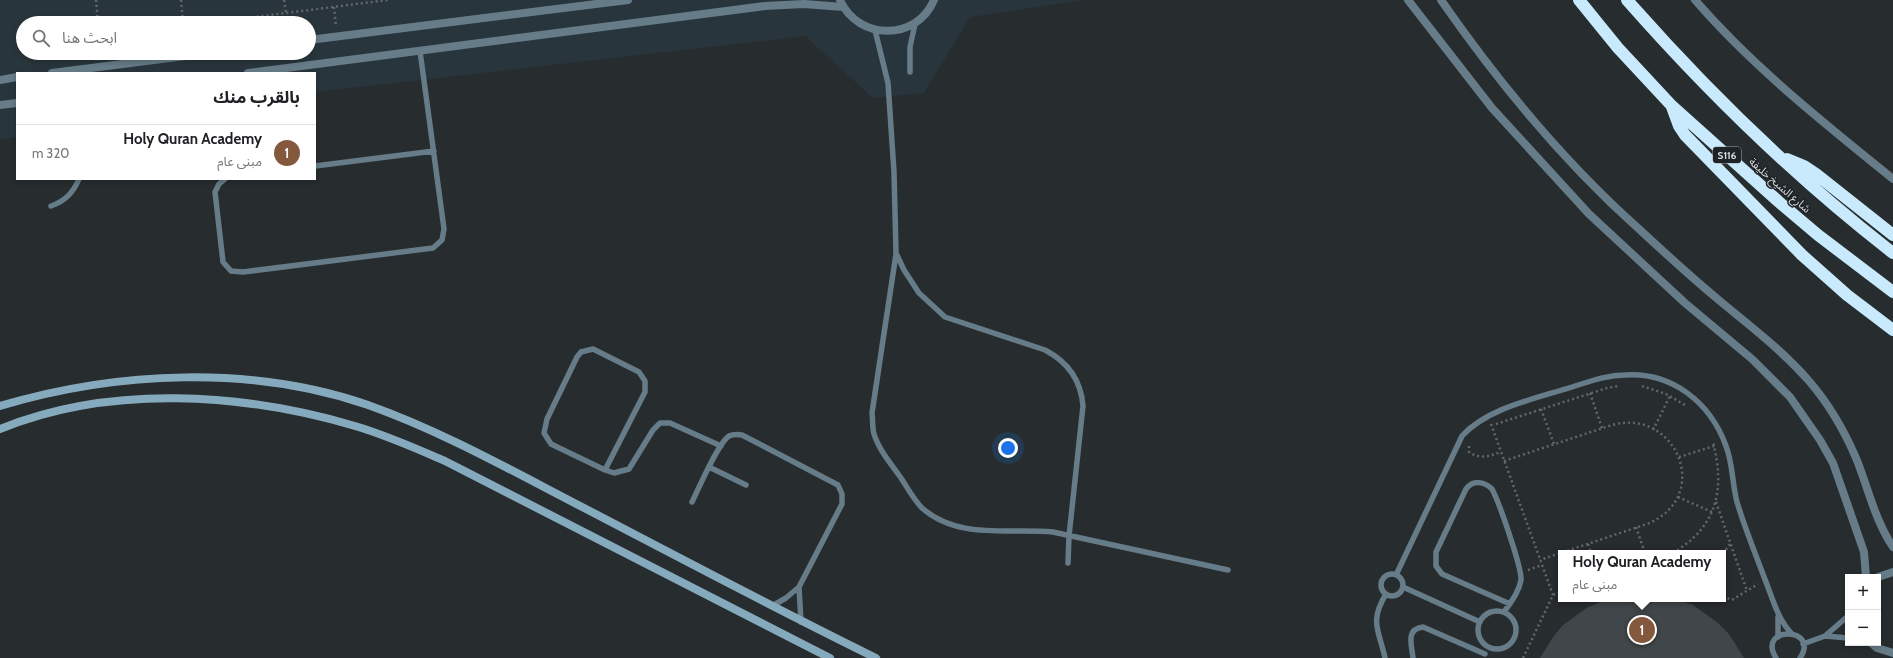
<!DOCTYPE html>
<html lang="ar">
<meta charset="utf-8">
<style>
body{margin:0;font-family:Cabin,"Noto Sans Arabic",sans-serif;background:#f6f6f6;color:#202124;direction:rtl}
.controls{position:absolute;right:12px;bottom:12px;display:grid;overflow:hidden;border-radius:0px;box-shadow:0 2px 6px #0003}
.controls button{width:36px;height:36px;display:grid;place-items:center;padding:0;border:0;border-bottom:1px solid #e0e0e0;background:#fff;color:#202124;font:20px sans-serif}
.you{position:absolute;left:1008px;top:448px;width:14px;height:14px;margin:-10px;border:3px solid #fff;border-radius:50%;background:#1a73e8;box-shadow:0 0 0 6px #1a73e833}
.badge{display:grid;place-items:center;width:26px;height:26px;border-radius:50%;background:#84583c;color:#fff;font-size:13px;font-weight:700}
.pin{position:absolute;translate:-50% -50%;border:2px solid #fff;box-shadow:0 1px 4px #0006}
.popup{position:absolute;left:1558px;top:550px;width:168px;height:52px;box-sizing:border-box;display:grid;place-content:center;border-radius:0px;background:#fff;filter:drop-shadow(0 1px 3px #0005);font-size:13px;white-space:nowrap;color:#757577}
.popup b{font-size:15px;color:#202124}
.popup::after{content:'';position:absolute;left:50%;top:100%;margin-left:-8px;border:8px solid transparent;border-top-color:#fff}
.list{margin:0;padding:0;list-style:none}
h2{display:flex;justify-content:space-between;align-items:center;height:52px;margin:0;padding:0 16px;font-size:17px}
h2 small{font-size:13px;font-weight:400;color:#757577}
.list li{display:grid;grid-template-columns:26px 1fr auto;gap:12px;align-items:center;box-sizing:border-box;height:56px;padding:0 16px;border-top:1px solid #e0e0e0}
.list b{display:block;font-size:15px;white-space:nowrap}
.list p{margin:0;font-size:13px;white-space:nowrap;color:#757577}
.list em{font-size:13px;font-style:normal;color:#757577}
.icon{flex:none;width:22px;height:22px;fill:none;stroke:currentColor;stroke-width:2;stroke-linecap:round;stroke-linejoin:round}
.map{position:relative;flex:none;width:1893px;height:658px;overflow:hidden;direction:ltr}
.search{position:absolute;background:#fff;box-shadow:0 2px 6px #0003;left:16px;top:16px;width:300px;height:44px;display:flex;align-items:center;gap:10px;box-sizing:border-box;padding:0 14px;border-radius:22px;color:#757577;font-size:15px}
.panel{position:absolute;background:#fff;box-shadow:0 2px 6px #0003;left:16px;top:72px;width:300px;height:108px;border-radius:0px;direction:rtl}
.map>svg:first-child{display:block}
.built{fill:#29353c;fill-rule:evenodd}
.building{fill:#404649}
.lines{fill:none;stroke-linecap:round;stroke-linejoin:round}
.path{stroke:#63676a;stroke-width:2.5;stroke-dasharray:2 3;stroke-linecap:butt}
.lane{stroke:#667c88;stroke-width:5.5}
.street{stroke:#667c88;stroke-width:8}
.secondary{stroke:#86aabd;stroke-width:8}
.highway{stroke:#c9eafc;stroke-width:12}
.labels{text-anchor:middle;stroke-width:3;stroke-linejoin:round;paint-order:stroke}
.shield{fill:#1d2326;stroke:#a2a6a8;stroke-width:1}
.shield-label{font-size:10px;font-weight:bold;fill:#dbdee0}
.street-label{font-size:11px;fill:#dbdee0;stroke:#1d2326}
</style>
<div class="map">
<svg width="1893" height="658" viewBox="0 0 1893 658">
<rect width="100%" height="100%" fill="#272c2f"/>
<path class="built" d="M 0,0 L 1084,0 L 970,17 L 924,93 L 873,98 L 805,36 L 315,92 L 315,73 L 17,73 L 17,137 L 0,139 ZM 23,23 L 309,23 L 309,53 L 23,53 Z"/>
<path class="building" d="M 1608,599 L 1676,599 L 1693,605 L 1718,623 L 1729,634 L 1744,658 L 1540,658 L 1553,637 L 1563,625 L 1588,607 Z"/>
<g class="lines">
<path class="path" d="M 96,0 L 98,23
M 181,0 L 183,23
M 284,0 L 286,13
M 334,7 L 336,27
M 207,23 L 388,0
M 1642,386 L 1666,394 L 1685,405
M 1590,393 L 1602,428
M 1541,409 L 1554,444
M 1491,424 L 1553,595
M 1496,424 L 1607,388 L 1619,386
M 1653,430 L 1670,396
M 1469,446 L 1469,452 C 1481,460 1489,456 1501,452
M 1679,457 L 1714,446
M 1504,461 L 1612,425 C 1676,407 1714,497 1647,524 L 1540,560
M 1678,497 L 1712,512
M 1716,502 L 1747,591
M 1636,527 L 1645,553
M 1588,544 L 1591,553
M 1673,553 C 1718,526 1725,489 1713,442
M 1723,554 L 1730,544
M 1528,570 L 1542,565
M 1723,596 L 1732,600 L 1758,584
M 1523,658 L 1553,595 L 1561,592"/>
<path class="lane" d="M 875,30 L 888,83 L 894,172 L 896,253 L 904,270 L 919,293 L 945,317 L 1045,350 C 1068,362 1081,380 1083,406 L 1069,536 L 1068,563
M 910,72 L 910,47 L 915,24
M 315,166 L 434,151
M 225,179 L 219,184 L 215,192 L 223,262 L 231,271 L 243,272 L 433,248 L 442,240 L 444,229 L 420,51
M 51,206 C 65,201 73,193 79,179
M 896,254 L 872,413 C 873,419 872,427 874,434 C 879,450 891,464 901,478 C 907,487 914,500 922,508 C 958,540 1009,528 1053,532 L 1228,570
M 593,349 L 639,372 L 645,381 L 645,392 L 605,470 L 551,444 L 544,433 L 547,419 L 577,357 L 581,352 Z
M 709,467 L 746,485
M 605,470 L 614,473 L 629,469 L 653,430 L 660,423 L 670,423 L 721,446
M 692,502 C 699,488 718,443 729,436 C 733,434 737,434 742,435 L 838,485 L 842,494 L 842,504 L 799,587 L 786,598 L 772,606
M1381 585a11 11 0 1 1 22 0a11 11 0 1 1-22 0Z
M 1396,575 L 1462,436 C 1488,407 1539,398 1575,386 C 1591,381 1607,375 1625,375 C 1672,372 1710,402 1726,446 C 1733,464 1732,483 1737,502 C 1745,529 1756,555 1766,582 C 1773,600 1778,619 1791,633
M 799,587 L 801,622
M 1403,587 L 1480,622
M1478 630a19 19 0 1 1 38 0a19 19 0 1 1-38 0Z
M 1504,612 C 1511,602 1519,592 1521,580 C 1522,568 1499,502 1492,489 C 1484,481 1473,480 1466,489 L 1436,552 L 1436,566 L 1442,574 L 1510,604
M 1825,636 L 1848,638
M 1778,637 L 1778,617
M 1803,644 L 1825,636 L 1848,616
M 1385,658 C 1379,630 1369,622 1386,594
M 1413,658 C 1412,646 1405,629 1423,627 L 1485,654
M 1776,658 C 1756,625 1821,627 1800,658"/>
<path class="street" d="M 840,0 C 858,41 917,41 934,0
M 1408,0 L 1492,108 L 1589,214 L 1685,303 L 1752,359 L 1790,397 L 1820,440 L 1833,463 L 1864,552 L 1866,577
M 1441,0 C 1498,82 1564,162 1639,229 C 1666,254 1692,278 1720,301 C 1750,326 1783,351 1809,381 C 1828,403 1844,430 1856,458 C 1868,487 1875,521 1893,547
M 1695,0 C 1754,68 1824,123 1893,179
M 309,40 L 628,0
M 52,73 L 209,53
M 248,73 L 765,6 L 804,4 L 843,7
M 0,80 L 17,77
M 0,105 L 17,103
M 1878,577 L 1893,572
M 1871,643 L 1877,648 L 1893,653"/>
<path class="secondary" d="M 0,406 C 117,371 252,365 368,405 C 444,432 514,472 586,509 C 682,559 778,610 876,658
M 0,429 C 110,384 243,393 355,426 C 386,435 415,448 445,461 L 830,658"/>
<path class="highway" d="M 1579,0 L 1618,48 L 1672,106 L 1779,202 L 1818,235 L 1893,292
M 1627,0 C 1708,92 1796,178 1893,253
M 1672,107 L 1679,126 L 1685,135 L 1802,255 L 1847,295 L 1893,330
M 1787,159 L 1804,166 L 1816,174 L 1893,235"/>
</g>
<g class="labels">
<rect class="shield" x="1713" y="147" width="28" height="16" rx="3"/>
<g class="shield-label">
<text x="1727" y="159">S116</text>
</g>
<g class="street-label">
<text transform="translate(1780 185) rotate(41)" y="4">شارع الشيخ خليفة</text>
</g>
</g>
</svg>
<div class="controls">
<button>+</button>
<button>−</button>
</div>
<div class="you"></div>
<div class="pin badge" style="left:1642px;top:630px">1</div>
<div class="popup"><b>Holy Quran Academy</b>مبنى عام</div>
<div class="search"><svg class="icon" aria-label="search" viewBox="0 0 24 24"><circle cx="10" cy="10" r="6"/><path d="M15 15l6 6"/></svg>ابحث هنا</div>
<section class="panel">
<h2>بالقرب منك<small></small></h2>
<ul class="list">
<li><span class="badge">1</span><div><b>Holy Quran Academy</b><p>مبنى عام</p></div><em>320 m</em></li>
</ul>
</section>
</div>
